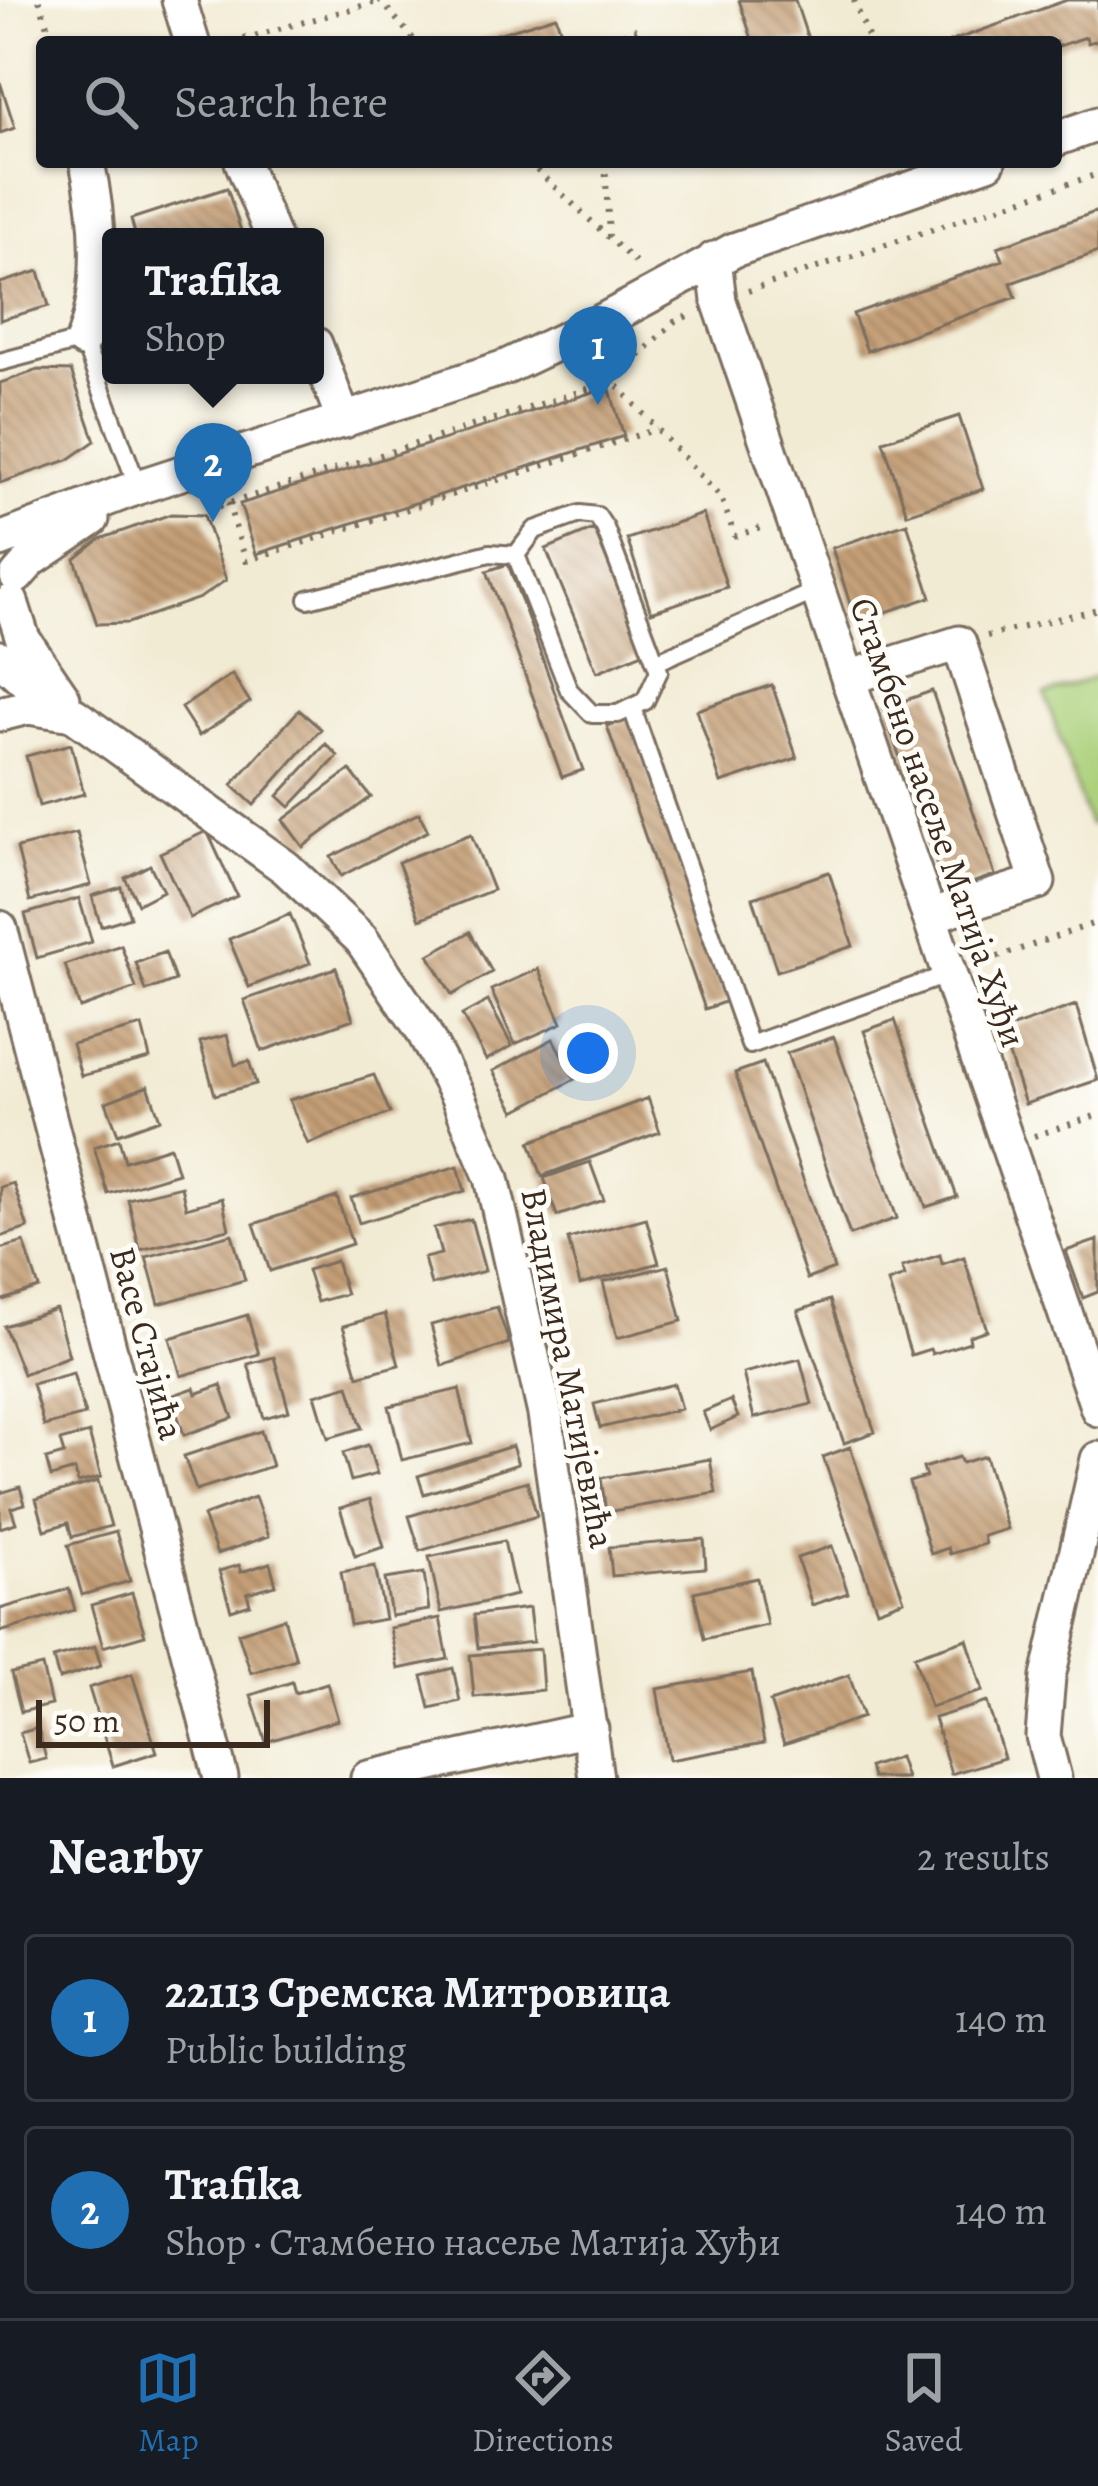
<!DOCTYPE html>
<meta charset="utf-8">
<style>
body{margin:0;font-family:Alegreya,serif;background:#242831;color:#f1f3f6}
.scale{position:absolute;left:36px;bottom:30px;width:234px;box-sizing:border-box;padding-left:12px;border:6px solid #3b2a1e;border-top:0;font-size:33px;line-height:42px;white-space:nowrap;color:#3b2a1e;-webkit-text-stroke:9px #fdfcf7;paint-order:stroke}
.you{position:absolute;left:588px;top:1053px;width:42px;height:42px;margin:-30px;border:9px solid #fff;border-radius:50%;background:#1a73e8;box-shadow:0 0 0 18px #1a73e833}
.badge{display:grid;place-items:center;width:78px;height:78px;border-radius:50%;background:#1f6fb2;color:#fff;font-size:39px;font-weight:700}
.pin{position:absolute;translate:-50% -99px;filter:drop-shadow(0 3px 6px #0008)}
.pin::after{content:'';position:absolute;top:63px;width:42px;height:36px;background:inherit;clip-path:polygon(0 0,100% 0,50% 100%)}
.popup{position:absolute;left:102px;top:228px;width:222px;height:156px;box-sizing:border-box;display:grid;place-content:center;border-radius:12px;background:#171b24;filter:drop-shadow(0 3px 9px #0005);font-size:39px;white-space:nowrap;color:#9ea1a6}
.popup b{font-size:45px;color:#f1f3f6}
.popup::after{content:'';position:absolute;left:50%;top:100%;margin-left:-24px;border:24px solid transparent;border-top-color:#171b24}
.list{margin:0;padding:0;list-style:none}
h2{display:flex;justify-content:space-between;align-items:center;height:156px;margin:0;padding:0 48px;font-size:51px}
h2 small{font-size:39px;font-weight:400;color:#9ea1a6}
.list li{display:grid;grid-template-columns:78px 1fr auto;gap:36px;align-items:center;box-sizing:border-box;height:168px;margin:0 24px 24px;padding:0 24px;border:3px solid #363941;border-radius:12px}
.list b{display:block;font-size:45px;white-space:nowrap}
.list p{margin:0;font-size:39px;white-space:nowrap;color:#9ea1a6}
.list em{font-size:39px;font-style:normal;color:#9ea1a6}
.icon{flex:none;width:66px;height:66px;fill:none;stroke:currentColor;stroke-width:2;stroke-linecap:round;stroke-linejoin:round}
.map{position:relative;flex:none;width:1098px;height:1778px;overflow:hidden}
.search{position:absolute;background:#171b24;box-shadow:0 3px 9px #0004;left:36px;right:36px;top:36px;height:132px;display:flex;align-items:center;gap:30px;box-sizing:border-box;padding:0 42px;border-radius:12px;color:#9ea1a6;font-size:45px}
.sheet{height:540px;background:#171b24}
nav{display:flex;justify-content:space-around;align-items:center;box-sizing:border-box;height:168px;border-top:3px solid #363941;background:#171b24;font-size:33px;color:#9ea1a6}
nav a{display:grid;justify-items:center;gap:6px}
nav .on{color:#1f6fb2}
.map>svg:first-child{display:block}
.garden{fill:#abd07a;stroke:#737d4c;stroke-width:3}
.building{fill:url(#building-back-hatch)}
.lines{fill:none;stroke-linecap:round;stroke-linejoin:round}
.lane-casing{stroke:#7b6e5e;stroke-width:22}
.street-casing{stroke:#7b6e5e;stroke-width:39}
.path{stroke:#7b6e5e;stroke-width:6;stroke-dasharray:3 9;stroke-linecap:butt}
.lane{stroke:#fff;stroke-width:16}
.street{stroke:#fff;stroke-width:33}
.labels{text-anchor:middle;stroke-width:10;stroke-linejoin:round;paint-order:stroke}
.street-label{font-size:36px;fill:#3b2a1e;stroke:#fdfcf7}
</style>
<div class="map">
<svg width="1098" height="1778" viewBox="0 0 1098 1778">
<defs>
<pattern id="building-back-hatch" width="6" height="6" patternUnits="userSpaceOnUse" patternTransform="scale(3)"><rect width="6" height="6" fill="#c49f77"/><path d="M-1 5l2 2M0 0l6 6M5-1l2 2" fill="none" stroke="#a08261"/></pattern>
</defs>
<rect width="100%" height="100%" fill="#fdfcf7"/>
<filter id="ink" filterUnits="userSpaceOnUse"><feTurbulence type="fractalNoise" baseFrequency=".00833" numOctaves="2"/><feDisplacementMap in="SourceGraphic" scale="24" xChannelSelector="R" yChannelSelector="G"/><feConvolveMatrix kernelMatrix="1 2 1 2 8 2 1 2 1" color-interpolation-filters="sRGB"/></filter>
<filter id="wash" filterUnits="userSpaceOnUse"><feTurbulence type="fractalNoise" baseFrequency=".004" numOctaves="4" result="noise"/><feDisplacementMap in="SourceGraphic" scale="48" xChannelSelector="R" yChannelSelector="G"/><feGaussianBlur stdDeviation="2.7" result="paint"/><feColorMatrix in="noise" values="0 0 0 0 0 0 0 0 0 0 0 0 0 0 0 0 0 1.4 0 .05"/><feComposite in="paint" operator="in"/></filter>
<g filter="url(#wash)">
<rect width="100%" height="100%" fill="#f2ebd4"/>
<path class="garden" d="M 1098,676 L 1098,822 L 1089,825 L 1045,695 Z"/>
<g id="blocks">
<path class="building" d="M 739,0 L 795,0 L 809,42 L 753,42 Z
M 1067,0 L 1098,0 L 1098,40 L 1088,43 L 1086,37 L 1056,47 L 1056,42 L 949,42 Z
M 556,16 L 564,42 L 475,42 L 475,41 Z
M 0,82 L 15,128 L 0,133 Z
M 227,188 L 243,237 L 136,237 L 131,219 Z
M 1098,211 L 1098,252 L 1011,283 L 1016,297 L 867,351 L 853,314 L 1003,260 L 998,247 Z
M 39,271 L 49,306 L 0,320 L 0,283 Z
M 38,370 L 71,371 L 95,441 L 68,460 L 0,483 L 0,383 Z
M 609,387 L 624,436 L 256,554 L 240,504 Z
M 959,416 L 983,489 L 907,514 L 883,441 Z
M 171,514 L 204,515 L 226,580 L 200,598 L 128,623 L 97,624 L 75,559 L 100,539 Z
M 703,514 L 727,587 L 651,612 L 627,539 Z
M 907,523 L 931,597 L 856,622 L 832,548 Z
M 594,529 L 645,652 L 597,672 L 546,549 Z
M 508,564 L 583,770 L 562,777 L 487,571 Z
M 232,674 L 250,702 L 199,736 L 181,708 Z
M 772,685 L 797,758 L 721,783 L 697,710 Z
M 932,691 L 995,875 L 946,892 L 883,708 Z
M 299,710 L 321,729 L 254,805 L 232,785 Z
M 630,718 L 727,1001 L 705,1009 L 607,726 Z
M 71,744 L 84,794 L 39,806 L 26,756 Z
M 326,744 L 338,756 L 290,807 L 278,796 Z
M 350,770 L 371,797 L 303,847 L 283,820 Z
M 419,813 L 428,831 L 341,876 L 331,857 Z
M 207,831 L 237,896 L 190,918 L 160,853 Z
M 77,833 L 91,885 L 30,901 L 17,848 Z
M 471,834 L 493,890 L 420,919 L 398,862 Z
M 150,865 L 163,891 L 138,904 L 125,878 Z
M 829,872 L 853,946 L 777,971 L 753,898 Z
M 121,887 L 130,917 L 101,926 L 92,896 Z
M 79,898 L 92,942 L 37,958 L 25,914 Z
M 290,914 L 310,963 L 249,987 L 229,939 Z
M 470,932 L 492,972 L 452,995 L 429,955 Z
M 121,945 L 136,988 L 80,1008 L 65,965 Z
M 165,952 L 175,980 L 146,991 L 136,963 Z
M 336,968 L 353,1019 L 262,1051 L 244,1000 Z
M 538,969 L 562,1023 L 515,1044 L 491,990 Z
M 488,1001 L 512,1046 L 486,1060 L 462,1015 Z
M 1076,1005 L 1098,1080 L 1025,1104 L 1001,1031 Z
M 895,1020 L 957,1197 L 926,1207 L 864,1031 Z
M 142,1026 L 150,1058 L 81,1076 L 72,1044 Z
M 227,1035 L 235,1065 L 249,1061 L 256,1084 L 215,1095 L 200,1042 Z
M 834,1037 L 897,1218 L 850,1235 L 787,1053 Z
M 553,1039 L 575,1079 L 515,1111 L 493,1071 Z
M 763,1063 L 834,1269 L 807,1279 L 735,1073 Z
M 374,1075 L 390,1113 L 308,1144 L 289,1100 Z
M 148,1086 L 160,1119 L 118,1134 L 106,1102 Z
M 648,1098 L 660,1132 L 542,1176 L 530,1142 Z
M 119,1139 L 125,1161 L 170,1147 L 178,1173 L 108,1194 L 94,1147 Z
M 590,1162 L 604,1200 L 557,1216 L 544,1178 Z
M 458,1166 L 465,1191 L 359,1223 L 351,1198 Z
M 13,1183 L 28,1228 L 0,1237 L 0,1187 Z
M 181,1186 L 186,1208 L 222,1198 L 229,1229 L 140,1250 L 128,1199 Z
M 337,1197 L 352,1244 L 270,1271 L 254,1224 Z
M 646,1218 L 659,1263 L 580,1285 L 568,1239 Z
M 471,1219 L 485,1271 L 431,1285 L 424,1258 L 441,1254 L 434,1228 Z
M 232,1234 L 245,1280 L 159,1304 L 146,1257 Z
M 1098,1240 L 1098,1292 L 1083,1298 L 1066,1251 Z
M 24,1242 L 39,1288 L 0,1301 L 0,1249 Z
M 940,1255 L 942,1264 L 964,1257 L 987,1330 L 969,1336 L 970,1342 L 932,1354 L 930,1349 L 911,1355 L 888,1282 L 905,1276 L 902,1267 Z
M 336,1261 L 346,1294 L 317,1302 L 307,1270 Z
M 668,1266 L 682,1321 L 617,1338 L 603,1282 Z
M 830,1300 L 875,1432 L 844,1443 L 798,1311 Z
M 497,1307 L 509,1343 L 442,1366 L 431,1325 Z
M 56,1309 L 69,1356 L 23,1374 L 4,1326 Z
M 385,1314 L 399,1365 L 358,1376 L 343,1326 Z
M 247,1315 L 259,1354 L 181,1376 L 170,1338 Z
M 274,1357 L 289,1411 L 264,1418 L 248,1364 Z
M 800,1359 L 812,1404 L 754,1418 L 743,1373 Z
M 73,1373 L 85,1415 L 44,1426 L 32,1384 Z
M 674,1384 L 681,1409 L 600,1428 L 594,1404 Z
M 221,1385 L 233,1418 L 184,1435 L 171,1396 L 194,1388 L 196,1394 Z
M 349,1385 L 362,1428 L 328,1438 L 315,1395 Z
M 459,1389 L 472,1443 L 402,1460 L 389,1406 Z
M 731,1400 L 738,1417 L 710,1430 L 703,1412 Z
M 261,1431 L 272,1466 L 196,1490 L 184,1456 Z
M 89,1433 L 101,1477 L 78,1483 L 75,1470 L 51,1477 L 46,1459 L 64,1454 L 60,1441 Z
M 368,1445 L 377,1474 L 351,1481 L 343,1453 Z
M 512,1446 L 518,1464 L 424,1494 L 418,1476 Z
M 850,1447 L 904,1600 L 877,1610 L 823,1457 Z
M 985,1456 L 1007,1529 L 983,1536 L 985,1544 L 950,1554 L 948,1548 L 931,1554 L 909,1482 L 926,1477 L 923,1468 L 959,1457 L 962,1463 Z
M 710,1459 L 716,1493 L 606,1512 L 601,1478 Z
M 98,1481 L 111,1526 L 72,1537 L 68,1523 L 45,1530 L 36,1499 Z
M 527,1481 L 537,1516 L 420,1551 L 409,1516 Z
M 20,1487 L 25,1504 L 11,1508 L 16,1523 L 0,1528 L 0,1493 Z
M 255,1497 L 269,1536 L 217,1554 L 203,1516 Z
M 370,1499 L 384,1547 L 355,1556 L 340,1508 Z
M 116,1532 L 130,1581 L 82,1595 L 68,1545 Z
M 704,1539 L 706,1568 L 612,1576 L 609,1547 Z
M 504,1541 L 516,1595 L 441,1612 L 429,1557 Z
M 832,1546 L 848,1593 L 812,1605 L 797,1558 Z
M 270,1563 L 276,1585 L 247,1593 L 250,1604 L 231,1610 L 219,1571 L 239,1565 L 241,1572 Z
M 375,1566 L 385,1619 L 350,1625 L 341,1572 Z
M 424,1573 L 429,1610 L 391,1616 L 385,1579 Z
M 757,1578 L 767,1625 L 704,1639 L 694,1592 Z
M 69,1589 L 75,1610 L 0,1632 L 0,1609 Z
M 132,1593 L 145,1635 L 103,1647 L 91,1605 Z
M 529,1608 L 533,1642 L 478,1648 L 474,1615 Z
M 284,1618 L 296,1659 L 251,1673 L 238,1633 Z
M 440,1618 L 448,1659 L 398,1669 L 390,1628 Z
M 967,1639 L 983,1691 L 930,1707 L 914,1656 Z
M 95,1646 L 101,1666 L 59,1679 L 53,1658 Z
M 540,1649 L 543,1690 L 474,1697 L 470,1655 Z
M 42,1666 L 51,1705 L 21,1712 L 11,1673 Z
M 453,1668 L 460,1701 L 430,1708 L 422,1676 Z
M 752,1672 L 764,1743 L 669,1760 L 657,1689 Z
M 132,1674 L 157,1752 L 113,1766 L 89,1688 Z
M 849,1675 L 863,1717 L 784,1744 L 770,1702 Z
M 292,1682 L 295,1693 L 327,1683 L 338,1720 L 266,1742 L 251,1695 Z
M 987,1702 L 1004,1758 L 951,1774 L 934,1718 Z
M 38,1728 L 46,1759 L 29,1763 L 20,1733 Z
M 899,1757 L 906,1778 L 872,1778 L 869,1767 Z"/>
</g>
</g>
<g filter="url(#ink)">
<use href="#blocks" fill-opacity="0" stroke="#7b6e5e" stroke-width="3"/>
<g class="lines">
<g class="lane-casing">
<path id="lane" d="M 0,362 L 83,340 L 138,487
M 580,514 L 597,516 L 605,528 L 659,671 L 645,701 L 618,714 L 592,714 L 569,690 L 516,555 L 535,530 Z
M 308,599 L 490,553 L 516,555
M 656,662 L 818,590
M 632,708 L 750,1045 L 949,974"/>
</g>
<g class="street-casing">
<path id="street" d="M 179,0 L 192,42
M 1056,139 L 1098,124
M 242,162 L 273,237
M 714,259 L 719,301 L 1098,1409
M 83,340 C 104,286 99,217 87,162
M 315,344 L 344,421
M 0,540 L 138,487 L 506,367 L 599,323 L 734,250 L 988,162
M 17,576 L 31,560 L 92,519
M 11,602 L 23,639 L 63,698
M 0,658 L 41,695 L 74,715 L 286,868 L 361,939 L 422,1029 L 457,1095 L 492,1178 L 545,1414 L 596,1778
M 848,678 L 959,643 L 1038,882 L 929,916
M 0,714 L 28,707 L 66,713
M 0,928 L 221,1778
M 368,1778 L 591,1729
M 1054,1778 L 1043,1736 L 1048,1677 L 1098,1459"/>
</g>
<path class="path" d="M 39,0 L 53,42
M 380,0 L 416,42
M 854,0 L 870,42
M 232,42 L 380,1
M 600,42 L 642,27
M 528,162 L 639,266
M 605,162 L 609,236
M 748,291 L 1098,174
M 613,381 L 674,322 L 692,314
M 228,503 L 246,561 L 657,429
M 208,510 L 613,381 L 721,498 L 735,536 L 767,526
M 987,636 L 1098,609
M 975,965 L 1098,922
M 1034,1136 L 1098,1115"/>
<use href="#lane" class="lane"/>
<use href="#street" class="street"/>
</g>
</g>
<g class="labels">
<g class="street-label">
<text transform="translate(939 822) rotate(71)" y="13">Стамбено насеље Матија Хуђи</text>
<text transform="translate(148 1343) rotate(75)" y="13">Васе Стајића</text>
<text transform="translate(569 1368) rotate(79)" y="13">Владимира Матијевића</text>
</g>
</g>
</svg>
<div class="scale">50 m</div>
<div class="you"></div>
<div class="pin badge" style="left:598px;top:405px">1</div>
<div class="pin badge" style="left:213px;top:522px">2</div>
<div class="popup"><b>Trafika</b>Shop</div>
<div class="search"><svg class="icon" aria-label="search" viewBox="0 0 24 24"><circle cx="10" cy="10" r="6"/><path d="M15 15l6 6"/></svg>Search here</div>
</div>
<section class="sheet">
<h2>Nearby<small>2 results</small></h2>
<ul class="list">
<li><span class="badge">1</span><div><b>22113 Сремска Митровица</b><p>Public building</p></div><em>140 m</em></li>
<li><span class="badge">2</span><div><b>Trafika</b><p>Shop · Стамбено насеље Матија Хуђи</p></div><em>140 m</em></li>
</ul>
</section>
<nav>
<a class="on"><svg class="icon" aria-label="map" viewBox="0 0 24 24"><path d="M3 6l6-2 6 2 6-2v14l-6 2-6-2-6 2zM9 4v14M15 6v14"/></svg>Map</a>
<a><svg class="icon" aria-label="directions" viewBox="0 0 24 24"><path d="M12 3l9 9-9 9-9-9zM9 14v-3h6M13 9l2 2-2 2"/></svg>Directions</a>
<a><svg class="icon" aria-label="saved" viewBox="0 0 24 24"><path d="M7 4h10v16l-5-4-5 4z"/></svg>Saved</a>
</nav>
